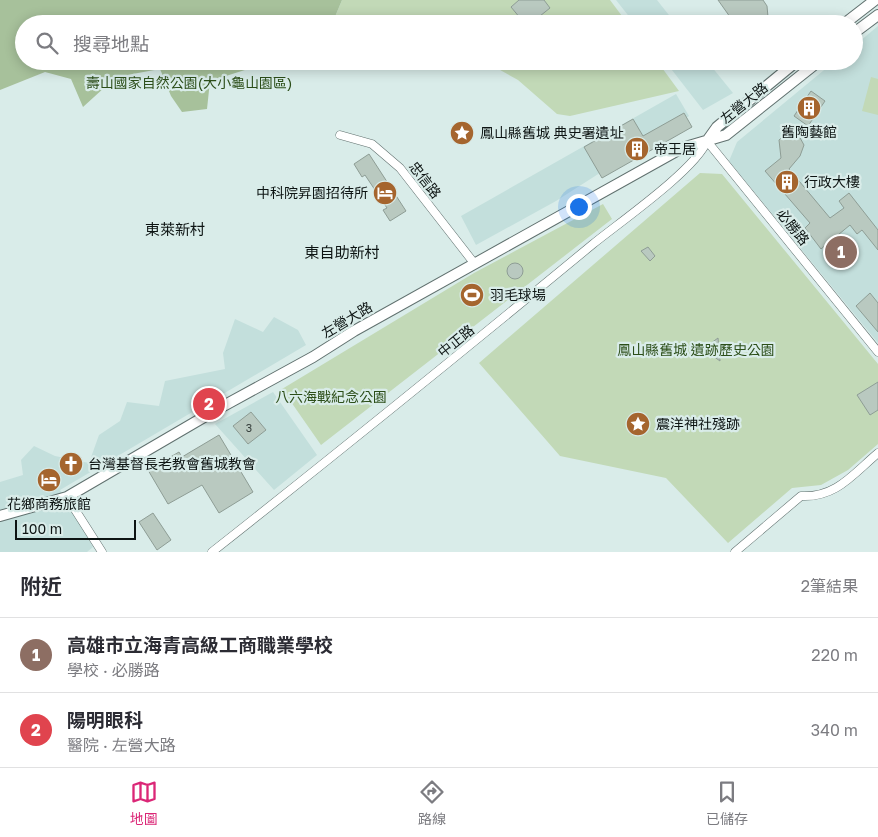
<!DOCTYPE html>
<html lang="zh-TW">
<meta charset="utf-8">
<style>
body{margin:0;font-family:"Golos Text","Noto Sans TC",sans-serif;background:#f2f2f3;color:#2b2b33}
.scale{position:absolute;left:15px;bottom:12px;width:121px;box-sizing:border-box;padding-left:5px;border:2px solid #0d1413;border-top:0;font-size:14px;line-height:18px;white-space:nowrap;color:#0d1413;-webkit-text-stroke:4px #d9ece9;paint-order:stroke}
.you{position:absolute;left:578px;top:206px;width:18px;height:18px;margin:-12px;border:4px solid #fff;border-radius:50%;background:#1a73e8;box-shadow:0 0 0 8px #1a73e833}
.badge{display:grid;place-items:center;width:32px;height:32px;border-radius:50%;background:#db2777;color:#fff;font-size:16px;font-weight:700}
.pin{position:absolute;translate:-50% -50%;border:2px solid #fff;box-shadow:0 1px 5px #0006}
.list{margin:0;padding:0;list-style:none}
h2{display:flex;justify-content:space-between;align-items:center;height:65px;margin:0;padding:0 20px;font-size:21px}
h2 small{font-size:16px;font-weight:400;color:#7c7c81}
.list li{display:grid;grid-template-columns:32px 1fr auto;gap:15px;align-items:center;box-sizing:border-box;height:75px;padding:0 20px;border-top:1px solid #e1e1e2}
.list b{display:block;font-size:19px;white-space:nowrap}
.list p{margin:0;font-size:16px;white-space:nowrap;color:#7c7c81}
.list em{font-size:16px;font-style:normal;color:#7c7c81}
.icon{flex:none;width:28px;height:28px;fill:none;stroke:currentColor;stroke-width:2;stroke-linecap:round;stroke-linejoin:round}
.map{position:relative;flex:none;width:878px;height:552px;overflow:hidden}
.search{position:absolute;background:#fff;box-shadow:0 2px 12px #0003;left:15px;right:15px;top:15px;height:55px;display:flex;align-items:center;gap:12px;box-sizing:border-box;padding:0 18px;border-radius:28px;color:#7c7c81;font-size:19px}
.sheet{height:215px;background:#fff}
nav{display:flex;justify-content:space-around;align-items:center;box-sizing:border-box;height:70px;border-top:1px solid #e1e1e2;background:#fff;font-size:14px;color:#7c7c81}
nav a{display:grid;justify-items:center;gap:2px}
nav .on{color:#db2777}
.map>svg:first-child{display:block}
.built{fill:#c3dfdc}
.green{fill:#c2d9b7}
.forest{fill:#a7c19b}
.building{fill:#b9c9c0;stroke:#8e9d95}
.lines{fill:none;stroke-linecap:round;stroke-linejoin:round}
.street-casing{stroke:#61716f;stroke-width:9}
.secondary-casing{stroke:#61716f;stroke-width:12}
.street{stroke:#fff;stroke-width:8}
.secondary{stroke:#fff;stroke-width:10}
.labels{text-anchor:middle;stroke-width:4.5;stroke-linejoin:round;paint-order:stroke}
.number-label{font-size:11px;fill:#38413e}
.park-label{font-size:14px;fill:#2c4e19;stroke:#d9ece9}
.street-label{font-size:14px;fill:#0d1413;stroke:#d9ece9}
.poi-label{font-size:14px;fill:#0d1413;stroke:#d9ece9;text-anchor:start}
.neighbourhood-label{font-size:15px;fill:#0d1413;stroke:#d9ece9}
</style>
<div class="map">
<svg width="878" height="552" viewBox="0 0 878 552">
<rect width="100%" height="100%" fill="#d9ece9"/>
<path class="built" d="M 616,0 L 657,0 L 676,24 L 635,24 Z
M 878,26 L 878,343 L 729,161 L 737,142 L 835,61 L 854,61 L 854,46 Z
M 665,61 L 707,61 L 733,93 L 703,110 Z
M 676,94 L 689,116 L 556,201 L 476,245 L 461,216 Z
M 274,317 L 298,330 L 306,345 L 60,490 L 93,547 L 87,552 L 0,552 L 0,482 L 23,475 L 21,460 L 34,446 L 55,456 L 89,463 L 99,435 L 120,421 L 127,402 L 159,406 L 165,381 L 225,369 L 223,353 L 235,319 L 263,332 Z
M 273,392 L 317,455 L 274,490 L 215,424 Z"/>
<path class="green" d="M 342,0 L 610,0 L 628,24 L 332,24 Z
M 484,61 L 657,61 L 679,91 L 570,116 L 557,114 L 518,80 Z
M 871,77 L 878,79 L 878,115 L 862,111 Z
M 700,173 L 722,174 L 878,364 L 878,444 L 848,470 L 821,485 L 792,488 L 728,543 L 666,478 L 560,456 L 479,363 Z
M 603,204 L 612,219 L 321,445 L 282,389 L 474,273 Z"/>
<path class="forest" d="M 0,0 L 342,0 L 332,24 L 24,24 L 24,61 L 303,61 L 293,66 L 248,69 L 210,81 L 207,109 L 182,112 L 171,96 L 160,69 L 116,77 L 83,107 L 71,79 L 45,72 L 0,90 Z"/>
<path class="building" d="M 519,0 L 544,0 L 550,8 L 530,24 L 525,24 L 511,7 Z
M 718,0 L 763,0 L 767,6 L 768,17 L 758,24 L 735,24 Z
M 811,91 L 825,101 L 808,126 L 794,116 Z
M 684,113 L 692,127 L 602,178 L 584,147 L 633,119 L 643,136 Z
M 791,133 L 799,136 L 804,145 L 800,156 L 789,169 L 830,218 L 844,208 L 839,201 L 849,193 L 878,230 L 878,250 L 862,230 L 857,234 L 850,225 L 821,249 L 805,228 L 810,223 L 765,171 L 781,158 L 779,140 L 785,134 Z
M 369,154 L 406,211 L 390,221 L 383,210 L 387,208 L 365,175 L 362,177 L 354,164 Z
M 648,247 L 655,256 L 650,261 L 641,251 Z
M507 271a8 8 0 1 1 16 0a8 8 0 1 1-16 0Z
M 870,293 L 878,303 L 878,332 L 856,306 Z
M 718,338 L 720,361 L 703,349 Z
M 878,382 L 878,410 L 870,415 L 857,395 Z
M 251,412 L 266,430 L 248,444 L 233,426 Z
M 219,435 L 253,492 L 219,513 L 202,485 L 168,504 L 148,470 L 179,452 L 182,457 Z
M 153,513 L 171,540 L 157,550 L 139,522 Z"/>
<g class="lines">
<g class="street-casing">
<path id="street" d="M 340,135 L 372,144 L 400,168 L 474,263
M 67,497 L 102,552
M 212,552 C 340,451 467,348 593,244 C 620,222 695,170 707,141 L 878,352
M 735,552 L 801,496 C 836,498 853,474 878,453"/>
</g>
<g class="secondary-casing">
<path id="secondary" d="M 844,24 L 875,0
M 854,33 L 878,15
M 707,141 L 717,127 L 797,61
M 0,516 L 67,497 L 216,410 L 313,357 L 354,331 L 682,148 L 726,135 L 819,61"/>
</g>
<use href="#street" class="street"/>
<use href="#secondary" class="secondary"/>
</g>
<defs>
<g id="building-disc" transform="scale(1.25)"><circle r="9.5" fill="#a5652e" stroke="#d9ece9"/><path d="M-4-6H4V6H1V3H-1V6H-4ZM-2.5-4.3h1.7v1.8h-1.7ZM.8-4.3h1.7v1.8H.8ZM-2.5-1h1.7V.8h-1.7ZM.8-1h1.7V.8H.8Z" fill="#fff"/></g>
<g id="sight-disc" transform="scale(1.25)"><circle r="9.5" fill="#a5652e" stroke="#d9ece9"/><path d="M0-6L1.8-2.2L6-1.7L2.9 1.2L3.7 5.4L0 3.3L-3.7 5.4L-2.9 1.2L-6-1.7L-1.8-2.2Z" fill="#fff"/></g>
<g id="hotel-disc" transform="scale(1.25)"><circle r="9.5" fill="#a5652e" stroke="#d9ece9"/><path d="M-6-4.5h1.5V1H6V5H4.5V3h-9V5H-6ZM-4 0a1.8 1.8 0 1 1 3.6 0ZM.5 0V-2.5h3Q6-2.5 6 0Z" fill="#fff"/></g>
<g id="stadium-disc" transform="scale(1.25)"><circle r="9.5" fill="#a5652e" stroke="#d9ece9"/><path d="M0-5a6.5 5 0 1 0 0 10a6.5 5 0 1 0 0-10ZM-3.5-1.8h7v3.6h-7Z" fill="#fff"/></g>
<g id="church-disc" transform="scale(1.25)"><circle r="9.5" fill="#a5652e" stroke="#d9ece9"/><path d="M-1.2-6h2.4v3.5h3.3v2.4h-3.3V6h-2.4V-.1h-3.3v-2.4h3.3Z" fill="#fff"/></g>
</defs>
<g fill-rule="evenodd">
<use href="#building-disc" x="809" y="108"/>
<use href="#sight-disc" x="462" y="133"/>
<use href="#building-disc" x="637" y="149"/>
<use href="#building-disc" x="787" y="182"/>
<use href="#hotel-disc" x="385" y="193"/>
<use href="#stadium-disc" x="472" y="295"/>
<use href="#sight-disc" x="638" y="424"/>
<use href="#church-disc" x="71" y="464"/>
<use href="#hotel-disc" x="49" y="480"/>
</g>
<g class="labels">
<g class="number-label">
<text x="249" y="432">3</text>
</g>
<g class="park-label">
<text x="189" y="88">壽山國家自然公園(大小龜山園區)</text>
<text x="696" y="355">鳳山縣舊城 遺跡歷史公園</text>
<text x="331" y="402">八六海戰紀念公園</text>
</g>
<g class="street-label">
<text transform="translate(744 103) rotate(-39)" y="5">左營大路</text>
<text transform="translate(425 180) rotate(52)" y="5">忠信路</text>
<text transform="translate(793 227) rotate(51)" y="5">必勝路</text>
<text transform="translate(347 320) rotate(-31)" y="5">左營大路</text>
<text transform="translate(456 341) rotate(-39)" y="5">中正路</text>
</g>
<g class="poi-label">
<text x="809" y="137" text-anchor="middle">舊陶藝館</text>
<text x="480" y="138">鳳山縣舊城 典史署遺址</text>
<text x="654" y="154">帝王居</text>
<text x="804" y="187">行政大樓</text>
<text x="368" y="198" text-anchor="end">中科院昇園招待所</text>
<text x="490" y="300">羽毛球場</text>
<text x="656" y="429">震洋神社殘跡</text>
<text x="88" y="469">台灣基督長老教會舊城教會</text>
<text x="49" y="509" text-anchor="middle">花鄉商務旅館</text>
</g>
<g class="neighbourhood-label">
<text x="175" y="235">東萊新村</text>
<text x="342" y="258">東自助新村</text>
</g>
</g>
</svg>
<div class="scale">100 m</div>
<div class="you"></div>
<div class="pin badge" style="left:841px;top:252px;background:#8d6e63">1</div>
<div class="pin badge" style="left:209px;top:404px;background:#e0444e">2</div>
<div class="search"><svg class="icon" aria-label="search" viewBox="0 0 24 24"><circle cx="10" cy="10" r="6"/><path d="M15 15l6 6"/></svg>搜尋地點</div>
</div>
<section class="sheet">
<h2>附近<small>2筆結果</small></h2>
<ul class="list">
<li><span class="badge" style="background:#8d6e63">1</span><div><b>高雄市立海青高級工商職業學校</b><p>學校 · 必勝路</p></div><em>220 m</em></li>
<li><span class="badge" style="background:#e0444e">2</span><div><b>陽明眼科</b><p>醫院 · 左營大路</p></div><em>340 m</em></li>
</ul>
</section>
<nav>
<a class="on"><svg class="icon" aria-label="map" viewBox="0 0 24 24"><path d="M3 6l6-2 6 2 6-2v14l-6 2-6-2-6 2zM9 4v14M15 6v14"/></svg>地圖</a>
<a><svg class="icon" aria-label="directions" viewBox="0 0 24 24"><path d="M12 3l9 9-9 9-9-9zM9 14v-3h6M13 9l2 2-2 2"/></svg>路線</a>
<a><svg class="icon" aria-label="saved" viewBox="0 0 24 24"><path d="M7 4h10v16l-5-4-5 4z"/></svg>已儲存</a>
</nav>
